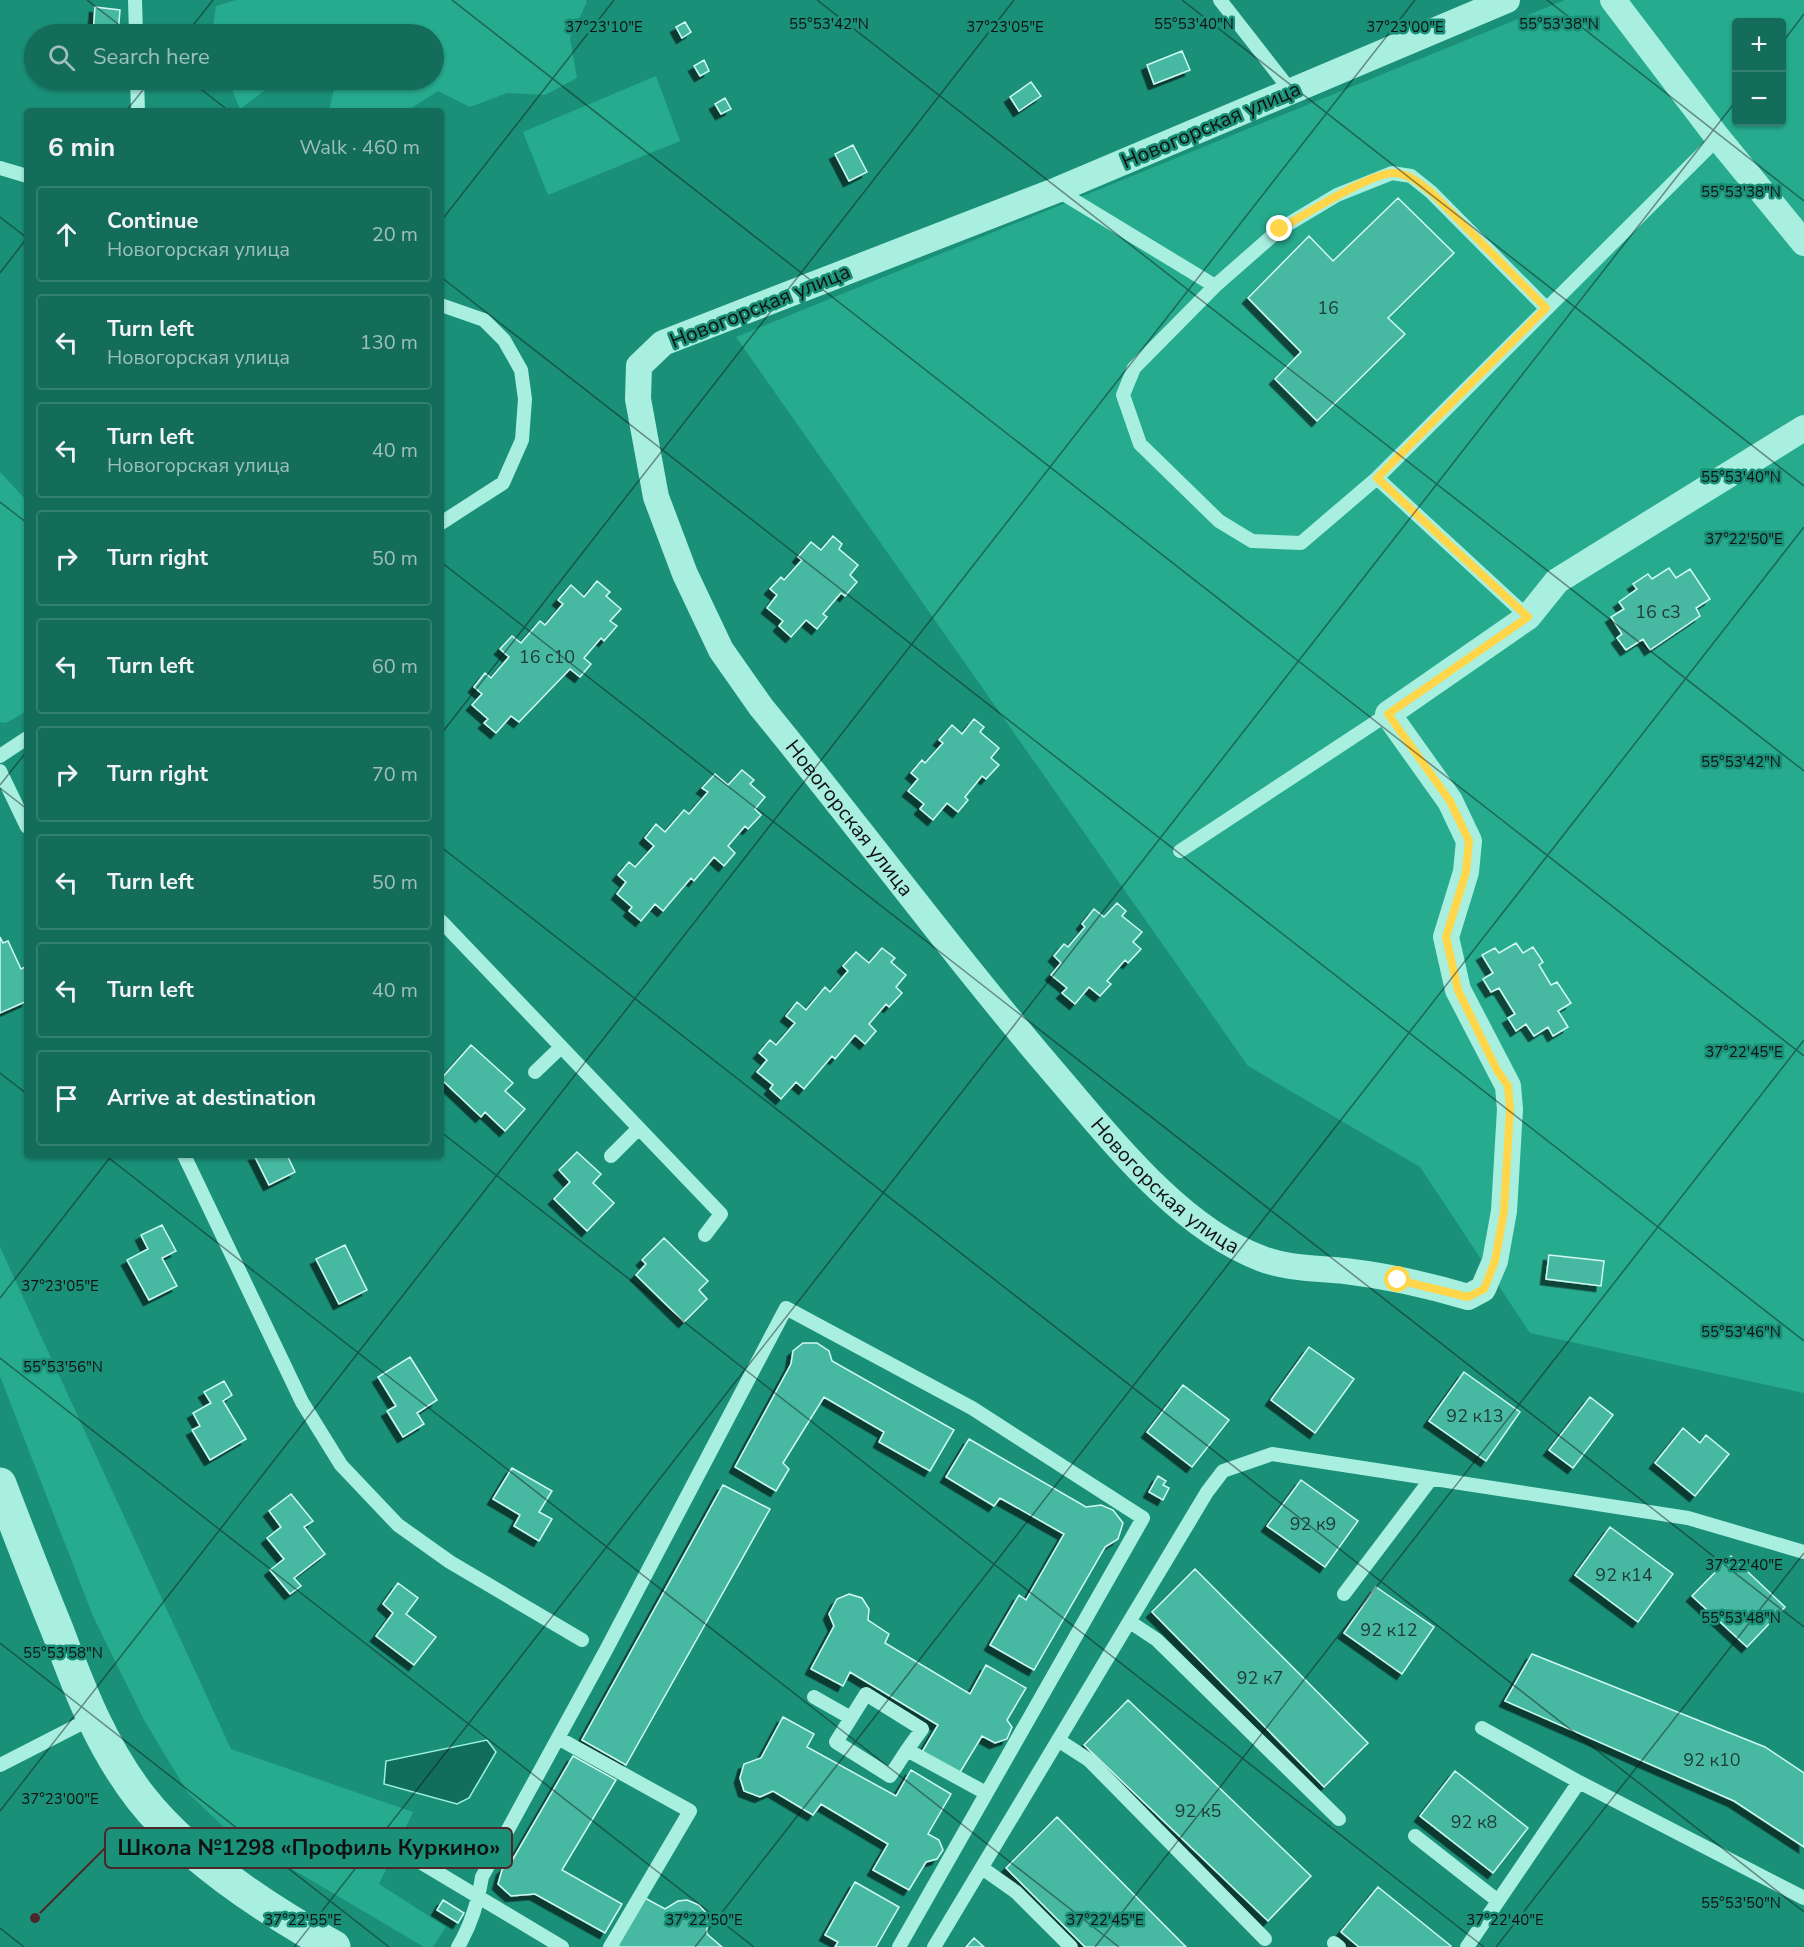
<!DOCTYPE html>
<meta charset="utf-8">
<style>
body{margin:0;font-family:"Nunito Sans",sans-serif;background:#217464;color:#f1f3f6}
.controls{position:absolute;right:18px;top:18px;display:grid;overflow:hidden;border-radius:6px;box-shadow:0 2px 4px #0004}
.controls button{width:54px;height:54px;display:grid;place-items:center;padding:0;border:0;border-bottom:2px solid #337f71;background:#146c5b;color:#f1f3f6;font:30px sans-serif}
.stop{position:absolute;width:18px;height:18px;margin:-14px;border:4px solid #ffd54a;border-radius:50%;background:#fff}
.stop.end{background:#ffd54a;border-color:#fff;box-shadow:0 2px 6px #0008}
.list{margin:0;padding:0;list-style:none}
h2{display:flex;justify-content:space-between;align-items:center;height:78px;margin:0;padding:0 24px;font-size:26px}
h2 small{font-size:20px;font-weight:400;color:#9dc0bb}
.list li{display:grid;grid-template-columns:39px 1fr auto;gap:18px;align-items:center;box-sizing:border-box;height:96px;margin:0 12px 12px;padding:0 12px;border:2px solid #337f71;border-radius:6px}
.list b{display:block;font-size:22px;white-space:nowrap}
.list p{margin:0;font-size:20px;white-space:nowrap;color:#9dc0bb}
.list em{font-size:20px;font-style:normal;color:#9dc0bb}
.icon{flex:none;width:33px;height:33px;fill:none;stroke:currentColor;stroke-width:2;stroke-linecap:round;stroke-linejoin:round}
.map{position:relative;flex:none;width:1804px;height:1947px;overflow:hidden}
.search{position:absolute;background:#146c5b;box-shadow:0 2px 4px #0004;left:24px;top:24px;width:420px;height:66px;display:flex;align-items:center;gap:15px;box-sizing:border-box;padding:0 21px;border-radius:33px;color:#9dc0bb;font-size:22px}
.panel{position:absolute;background:#146c5b;box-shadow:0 2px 4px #0004;left:24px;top:108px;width:420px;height:1050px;border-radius:6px}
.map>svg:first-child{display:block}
.green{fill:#26ab8f;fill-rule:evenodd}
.water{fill:#116e5d;stroke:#9bf1de;stroke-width:1.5}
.building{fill:#47b9a2;stroke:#cffaf1;stroke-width:1.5;filter:url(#shadow)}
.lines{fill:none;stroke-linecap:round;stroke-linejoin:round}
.service{stroke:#a8efe0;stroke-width:14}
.minor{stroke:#a8efe0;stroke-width:26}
.tertiary{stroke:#a8efe0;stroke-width:33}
.route{stroke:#ffd54a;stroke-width:8}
.ticks{fill:none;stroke:#111;stroke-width:1.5;stroke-opacity:0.45}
.labels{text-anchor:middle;stroke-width:5;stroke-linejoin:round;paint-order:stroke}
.number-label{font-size:18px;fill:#1e3b35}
.street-label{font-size:21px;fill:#111;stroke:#1a9079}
.ticks-label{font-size:15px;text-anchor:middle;fill:#111;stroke:#1a9079;stroke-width:5;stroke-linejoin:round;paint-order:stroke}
.leader{fill:none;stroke:#4c2628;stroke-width:2}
.callout-dot{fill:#4c2628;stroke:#1a9079;stroke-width:2}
.callout{fill:#1a9079;stroke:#4c2628;stroke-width:2}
.callout-label{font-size:22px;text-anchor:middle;font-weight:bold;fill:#111}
</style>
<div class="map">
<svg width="1804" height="1947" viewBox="0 0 1804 1947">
<defs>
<filter id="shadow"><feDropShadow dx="-5.5" dy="5.5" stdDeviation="0" flood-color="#0009"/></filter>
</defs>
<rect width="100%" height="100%" fill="#1a9079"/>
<path class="green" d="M 236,0 L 586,0 L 587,2 L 570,38 L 577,78 L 545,95 L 507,93 L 470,107 L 438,91 L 407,111 L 329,111 L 336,80 L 434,80 L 434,34 L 212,34 L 216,6 Z
M 1565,0 L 1804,0 L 1804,1393 L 1530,1333 L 1420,1167 L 1248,1066 L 736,337 ZM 1736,22 L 1782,22 L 1782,122 L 1736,122 Z
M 656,76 L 680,141 L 548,195 L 523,132 Z
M 228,80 L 279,80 L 240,109 Z
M 0,472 L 27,501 L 27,711 L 6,723 L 0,722 Z
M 0,1247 L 231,1749 L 413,1812 L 379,1884 L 446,1927 L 433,1947 L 424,1947 L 228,1831 L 188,1793 L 144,1720 L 93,1616 L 0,1376 Z"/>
<path class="water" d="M 487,1740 L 496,1752 L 469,1798 L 457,1804 L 384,1784 L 386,1761 Z"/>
<path class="building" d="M 95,7 L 120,10 L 118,34 L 93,34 Z
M 685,22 L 691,32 L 682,38 L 676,27 Z
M 1182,51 L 1190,70 L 1154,84 L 1147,65 Z
M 704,60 L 709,71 L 700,76 L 694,66 Z
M 1031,82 L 1041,96 L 1019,111 L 1010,97 Z
M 725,98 L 731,109 L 721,114 L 715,104 Z
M 853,145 L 867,172 L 849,181 L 835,154 Z
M 1398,198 L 1454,253 L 1388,318 L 1405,334 L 1317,421 L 1275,379 L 1301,352 L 1248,298 L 1309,236 L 1333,261 Z
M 833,536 L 842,544 L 839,549 L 858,565 L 850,575 L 857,582 L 845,596 L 841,593 L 823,614 L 827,617 L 817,629 L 806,620 L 791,637 L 779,626 L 783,621 L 767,608 L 777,595 L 770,589 L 781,577 L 784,580 L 802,560 L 798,557 L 811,542 L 821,550 Z
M 1669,568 L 1676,578 L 1690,569 L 1710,599 L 1696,608 L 1700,616 L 1650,650 L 1643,639 L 1626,650 L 1617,638 L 1622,634 L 1611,617 L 1624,609 L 1619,602 L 1637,589 L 1633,584 L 1648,574 L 1652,579 Z
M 597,581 L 610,592 L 606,596 L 621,609 L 610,621 L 617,626 L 604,641 L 601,638 L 584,658 L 591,664 L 580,677 L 570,669 L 519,722 L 511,716 L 496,733 L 484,723 L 488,719 L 472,705 L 482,694 L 474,687 L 485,673 L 491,678 L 509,657 L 500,649 L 512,636 L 521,643 L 540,621 L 545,625 L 563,604 L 558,600 L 571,585 L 584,597 Z
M 974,719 L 984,727 L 980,732 L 999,748 L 991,758 L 999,765 L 986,779 L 982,776 L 965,797 L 968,800 L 958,812 L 947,803 L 933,820 L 920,809 L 924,804 L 908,791 L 918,779 L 911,773 L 922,760 L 925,763 L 943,743 L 939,740 L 952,725 L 962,734 Z
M 742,770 L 754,780 L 750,784 L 765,797 L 755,809 L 761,815 L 748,829 L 745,826 L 728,846 L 735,853 L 724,866 L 714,857 L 694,881 L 691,878 L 663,911 L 655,904 L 641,921 L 629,911 L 632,907 L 617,894 L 626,882 L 618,875 L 629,862 L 635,867 L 654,846 L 645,838 L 656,824 L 665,832 L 684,810 L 689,814 L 708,792 L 702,788 L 715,774 L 728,785 Z
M 1117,903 L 1126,911 L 1122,916 L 1142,932 L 1133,942 L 1141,949 L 1128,963 L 1125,960 L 1107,981 L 1111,984 L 1100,996 L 1089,987 L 1075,1004 L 1062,993 L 1067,988 L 1051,975 L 1061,963 L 1054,956 L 1064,944 L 1068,947 L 1085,927 L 1082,924 L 1094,909 L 1104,917 Z
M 0,937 L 3,943 L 8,941 L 21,969 L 27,966 L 27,1001 L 0,1013 Z
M 1516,943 L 1523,953 L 1533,947 L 1543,962 L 1539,965 L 1551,985 L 1557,982 L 1571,1003 L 1558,1011 L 1568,1027 L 1553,1036 L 1548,1027 L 1534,1036 L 1526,1024 L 1516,1031 L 1508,1018 L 1515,1014 L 1499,988 L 1491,992 L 1483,979 L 1493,973 L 1482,955 L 1495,948 L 1499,953 Z
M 882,948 L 895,958 L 891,962 L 906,975 L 896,987 L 902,993 L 889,1007 L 886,1004 L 869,1024 L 876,1031 L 865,1044 L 855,1035 L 835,1059 L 832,1056 L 804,1089 L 796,1082 L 781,1099 L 770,1089 L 773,1085 L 757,1072 L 767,1060 L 759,1053 L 770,1040 L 776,1045 L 795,1023 L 786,1016 L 797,1002 L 806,1010 L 825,987 L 830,992 L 848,971 L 843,966 L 856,952 L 869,963 Z
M 471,1045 L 513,1083 L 505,1091 L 525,1109 L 505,1131 L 485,1112 L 481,1117 L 441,1079 Z
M 577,1152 L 601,1174 L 593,1183 L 614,1203 L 587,1231 L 554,1199 L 570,1182 L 559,1170 Z
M 254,1155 L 287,1155 L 295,1172 L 269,1185 Z
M 162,1225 L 176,1251 L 162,1258 L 177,1286 L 149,1300 L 127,1260 L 148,1249 L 141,1235 Z
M 664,1238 L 708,1281 L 699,1290 L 707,1299 L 684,1322 L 636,1275 L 646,1264 L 642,1260 Z
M 345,1245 L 367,1290 L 339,1304 L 316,1259 Z
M 1549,1255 L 1604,1261 L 1601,1286 L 1546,1279 Z
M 803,1343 L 817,1343 L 829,1351 L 832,1361 L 954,1430 L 930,1471 L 879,1442 L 884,1432 L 824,1397 L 783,1463 L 789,1469 L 776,1491 L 735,1467 L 791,1364 L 793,1351 Z
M 1309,1347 L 1354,1379 L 1315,1433 L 1271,1400 Z
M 410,1357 L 437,1400 L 417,1413 L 424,1424 L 403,1437 L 387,1411 L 396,1406 L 378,1377 Z
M 1464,1372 L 1520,1412 L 1486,1461 L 1429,1421 Z
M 224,1381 L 232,1395 L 223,1401 L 246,1439 L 210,1460 L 192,1430 L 200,1426 L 193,1413 L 211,1403 L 204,1392 Z
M 1183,1385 L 1229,1420 L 1192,1467 L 1147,1432 Z
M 1590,1397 L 1613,1415 L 1573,1468 L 1549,1450 Z
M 1683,1428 L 1700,1443 L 1706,1435 L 1729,1454 L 1695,1496 L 1655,1463 Z
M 969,1439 L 1086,1507 L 1101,1505 L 1113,1510 L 1123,1523 L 1118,1539 L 1105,1547 L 1034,1670 L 990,1645 L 1019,1595 L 1026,1600 L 1064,1534 L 1000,1498 L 994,1506 L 946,1477 Z
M 512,1468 L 552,1491 L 539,1512 L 552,1519 L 539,1541 L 514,1526 L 520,1515 L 493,1499 Z
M 1158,1476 L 1166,1481 L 1163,1485 L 1169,1488 L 1163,1500 L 1149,1492 Z
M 1301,1480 L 1358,1521 L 1325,1567 L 1267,1526 Z
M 723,1485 L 770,1509 L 626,1765 L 582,1740 Z
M 291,1494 L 313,1521 L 304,1527 L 325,1554 L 294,1578 L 301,1586 L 290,1594 L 270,1570 L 284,1559 L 267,1538 L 281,1527 L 269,1511 Z
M 1610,1527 L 1673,1574 L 1638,1622 L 1575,1575 Z
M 1731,1556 L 1785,1607 L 1747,1647 L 1692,1596 Z
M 1195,1569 L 1368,1743 L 1324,1787 L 1152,1612 Z
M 398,1583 L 418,1598 L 406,1614 L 436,1637 L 414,1665 L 376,1636 L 393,1613 L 383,1604 Z
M 1376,1587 L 1434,1627 L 1402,1674 L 1344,1633 Z
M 849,1594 L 862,1598 L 869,1609 L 868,1620 L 889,1634 L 885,1643 L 970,1694 L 986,1665 L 1026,1688 L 1007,1720 L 1012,1727 L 1007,1739 L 995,1743 L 982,1736 L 959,1774 L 922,1752 L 938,1725 L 850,1672 L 843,1686 L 811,1669 L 834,1626 L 829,1614 L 837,1599 Z
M 1532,1654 L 1765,1747 L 1804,1773 L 1804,1847 L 1734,1801 L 1505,1701 Z
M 1128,1700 L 1311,1876 L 1268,1921 L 1084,1745 Z
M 783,1717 L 814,1734 L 807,1747 L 896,1796 L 911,1770 L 951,1794 L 928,1834 L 939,1840 L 943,1850 L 937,1859 L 926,1862 L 909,1890 L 873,1870 L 888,1844 L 821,1804 L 813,1815 L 773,1791 L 760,1797 L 744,1791 L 740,1778 L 744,1764 L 761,1758 Z
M 573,1756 L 616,1780 L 562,1870 L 622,1904 L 605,1933 L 535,1894 L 511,1896 L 498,1884 L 502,1870 L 513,1859 Z
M 1455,1771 L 1528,1828 L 1493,1873 L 1420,1816 Z
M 1057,1817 L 1186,1947 L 1085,1947 L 1006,1868 Z
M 855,1882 L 899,1907 L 876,1947 L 835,1947 L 838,1942 L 825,1935 Z
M 1378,1887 L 1451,1946 L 1450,1947 L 1359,1947 L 1341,1932 Z
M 643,1897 L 665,1909 L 678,1901 L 687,1900 L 699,1905 L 707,1914 L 707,1934 L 722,1947 L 620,1947 L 616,1944 Z
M 443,1900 L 464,1913 L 458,1923 L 437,1910 Z
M 974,1938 L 984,1947 L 966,1947 Z"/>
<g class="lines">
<path class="service" d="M 135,0 L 136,34
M 1220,0 L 1291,91
M 137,80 L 138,111
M 0,168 L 27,176
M 1057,190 L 1215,286
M 441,305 L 484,320 L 504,340 L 521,370 L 525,399 L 522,440 L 503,483 L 441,523
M 1377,478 L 1718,138
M 1528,617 L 1377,478 L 1301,543 L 1252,541 L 1219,521 L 1140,444 L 1123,395 L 1134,368 L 1215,286 L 1280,229 L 1337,195 L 1392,173 L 1411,176 L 1431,192 L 1546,308
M 0,756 L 27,738
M 0,771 L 27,827
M 1180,851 L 1388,714
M 441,921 L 721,1214 L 705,1235
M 535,1072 L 561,1047
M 184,1155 L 302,1402 L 341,1465 L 398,1525 L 450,1562 L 582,1640
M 611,1156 L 639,1128
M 1344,1594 L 1431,1479
M 1130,1622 L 1157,1640 L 1339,1819
M 814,1697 L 851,1718
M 1482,1728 L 1579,1782
M 558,1738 L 690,1811 L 610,1947
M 1058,1740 L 1089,1760 L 1265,1939
M 907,1750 L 922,1729 L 866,1694 L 836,1742 L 890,1776 L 907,1750 L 986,1793
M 0,1765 L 92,1718
M 1415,1836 L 1498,1901
M 415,1859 L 562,1947
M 982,1868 L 1016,1892 L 1071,1947
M 1334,1943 L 1339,1947
M 458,1947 C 471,1925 478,1903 482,1877 L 605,1652 L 786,1308 L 972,1408 L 1143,1518 L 899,1947
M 934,1947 L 1207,1492 L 1223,1471 L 1272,1454 L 1688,1518 L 1804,1552
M 1467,1947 L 1579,1782 L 1804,1898"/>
<g class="minor">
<path id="s1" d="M 1507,0 L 1057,190 L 663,343 L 639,366 L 638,399 L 656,497 L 685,574 L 721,650 L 761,707 C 861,829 954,956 1057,1076 C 1112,1140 1179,1227 1260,1258 C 1287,1269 1317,1268 1345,1271 C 1387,1276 1428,1285 1468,1297 L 1483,1289 L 1495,1261 L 1504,1211 L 1510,1109 L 1508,1086 L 1458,990 L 1446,937 L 1466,872 L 1469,841 L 1450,801 L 1388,714 L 1528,617 L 1557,581 L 1804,428"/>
<path d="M 1613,0 L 1718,138 L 1804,243"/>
</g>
<path class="tertiary" d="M 0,1484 C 19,1534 38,1583 58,1632 C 80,1691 102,1748 141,1798 C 188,1858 268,1910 334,1947"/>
</g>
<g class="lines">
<path class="route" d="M 1280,229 C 1302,216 1372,172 1394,173 C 1410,174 1419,183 1431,192 L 1546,308 L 1377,478 L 1528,617 L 1388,714 L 1450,801 L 1469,841 L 1466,872 L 1446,937 L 1458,990 L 1497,1070 L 1508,1086 L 1510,1109 L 1504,1211 L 1495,1261 L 1484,1289 L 1468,1297 L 1398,1280"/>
</g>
<path class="ticks" d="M 87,0 L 131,34M 452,0 L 1804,1056M 817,0 L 1804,771M 1182,0 L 1804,486M 1547,0 L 1804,201M 186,34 L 213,0M 1782,43 L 1804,14M 189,80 L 229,111M 126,111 L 151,80M 0,217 L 27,238M 441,221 L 614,0M 0,273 L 27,238M 441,277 L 1804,1341M 0,502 L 27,523M 441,562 L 1804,1627M 441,734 L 1014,0M 0,785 L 27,751M 0,788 L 27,809M 441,847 L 1804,1912M 0,1073 L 27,1094M 441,1132 L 1484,1947M 105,1155 L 1119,1947M 0,1298 L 112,1155M 0,1358 L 754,1947M 0,1643 L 389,1947M 0,1811 L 1415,0M 0,1928 L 24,1947M 294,1947 L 1736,101M 695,1947 L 1804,527M 1095,1947 L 1804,1040M 1496,1947 L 1804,1553"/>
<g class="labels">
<g class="number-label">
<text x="1328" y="314">16</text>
<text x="1658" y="618">16 с3</text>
<text x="547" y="663">16 с10</text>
<text x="1475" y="1422">92 к13</text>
<text x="1313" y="1530">92 к9</text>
<text x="1624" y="1581">92 к14</text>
<text x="1389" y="1636">92 к12</text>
<text x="1260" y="1684">92 к7</text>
<text x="1712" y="1766">92 к10</text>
<text x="1198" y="1817">92 к5</text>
<text x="1474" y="1828">92 к8</text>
</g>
<g class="street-label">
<text transform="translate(1211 125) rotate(-23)" y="7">Новогорская улица</text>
<text transform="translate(760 306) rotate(-22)" y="7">Новогорская улица</text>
<text dy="7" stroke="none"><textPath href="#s1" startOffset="1455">Новогорская улица</textPath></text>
<text dy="7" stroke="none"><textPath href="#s1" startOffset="1941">Новогорская улица</textPath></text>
</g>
</g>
<g class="ticks-label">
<text x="829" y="29">55°53'42"N</text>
<text x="1194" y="29">55°53'40"N</text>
<text x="1559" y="29">55°53'38"N</text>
<text x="604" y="32">37°23'10"E</text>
<text x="1005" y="32">37°23'05"E</text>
<text x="1405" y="32">37°23'00"E</text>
<text x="1741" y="197">55°53'38"N</text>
<text x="1741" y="482">55°53'40"N</text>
<text x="1744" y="544">37°22'50"E</text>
<text x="1741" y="767">55°53'42"N</text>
<text x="1744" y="1057">37°22'45"E</text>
<text x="60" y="1291">37°23'05"E</text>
<text x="1741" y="1337">55°53'46"N</text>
<text x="63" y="1372">55°53'56"N</text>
<text x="1744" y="1570">37°22'40"E</text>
<text x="1741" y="1623">55°53'48"N</text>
<text x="63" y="1658">55°53'58"N</text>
<text x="60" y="1804">37°23'00"E</text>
<text x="1741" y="1908">55°53'50"N</text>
<text x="303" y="1925">37°22'55"E</text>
<text x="704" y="1925">37°22'50"E</text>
<text x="1105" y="1925">37°22'45"E</text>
<text x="1505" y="1925">37°22'40"E</text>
</g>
<path class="leader" d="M35 1918L105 1848"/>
<circle class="callout-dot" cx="35" cy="1918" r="6"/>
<rect class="callout" x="105" y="1828" width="407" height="40" rx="6"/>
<g class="callout-label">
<text x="309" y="1855">Школа №1298 «Профиль Куркино»</text>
</g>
</svg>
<div class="controls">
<button>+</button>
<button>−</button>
</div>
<div class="stop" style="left:1398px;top:1280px"></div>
<div class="stop end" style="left:1280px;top:229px"></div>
<div class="search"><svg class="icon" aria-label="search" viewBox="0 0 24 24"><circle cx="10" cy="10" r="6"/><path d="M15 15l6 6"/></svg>Search here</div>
<section class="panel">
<h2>6 min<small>Walk · 460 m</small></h2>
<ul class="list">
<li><svg class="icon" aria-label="ahead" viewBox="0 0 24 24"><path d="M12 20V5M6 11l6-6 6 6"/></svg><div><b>Continue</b><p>Новогорская улица</p></div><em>20 m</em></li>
<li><svg class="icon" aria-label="left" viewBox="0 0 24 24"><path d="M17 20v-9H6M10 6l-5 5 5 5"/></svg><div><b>Turn left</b><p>Новогорская улица</p></div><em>130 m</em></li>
<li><svg class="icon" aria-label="left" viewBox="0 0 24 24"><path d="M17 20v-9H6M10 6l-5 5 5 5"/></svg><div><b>Turn left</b><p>Новогорская улица</p></div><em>40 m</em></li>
<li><svg class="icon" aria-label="right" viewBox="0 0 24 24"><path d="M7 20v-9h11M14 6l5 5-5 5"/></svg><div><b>Turn right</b></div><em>50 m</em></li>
<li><svg class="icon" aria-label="left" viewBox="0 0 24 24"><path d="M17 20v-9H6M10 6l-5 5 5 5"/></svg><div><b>Turn left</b></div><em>60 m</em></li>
<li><svg class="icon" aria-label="right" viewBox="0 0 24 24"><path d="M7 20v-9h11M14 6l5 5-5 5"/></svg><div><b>Turn right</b></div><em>70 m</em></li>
<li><svg class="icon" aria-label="left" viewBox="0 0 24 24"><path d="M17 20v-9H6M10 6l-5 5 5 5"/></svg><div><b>Turn left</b></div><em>50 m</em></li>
<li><svg class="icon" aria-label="left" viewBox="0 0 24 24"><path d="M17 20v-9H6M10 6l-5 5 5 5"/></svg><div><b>Turn left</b></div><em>40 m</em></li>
<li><svg class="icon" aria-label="arrive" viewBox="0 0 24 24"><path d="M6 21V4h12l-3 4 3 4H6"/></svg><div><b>Arrive at destination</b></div></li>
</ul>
</section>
</div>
